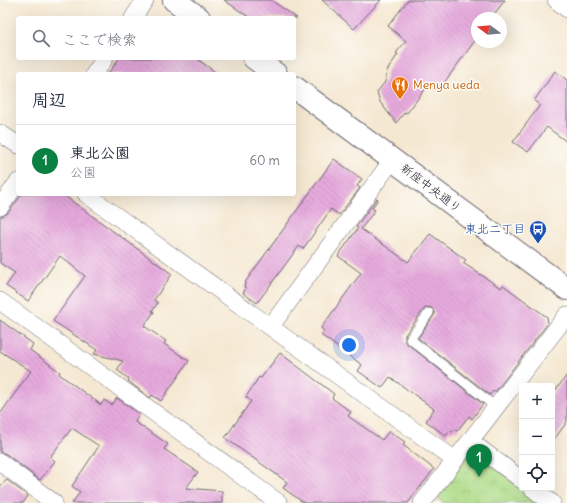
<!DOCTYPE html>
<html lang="ja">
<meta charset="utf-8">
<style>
body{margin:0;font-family:Delius,"Klee One",sans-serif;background:#f2f2f3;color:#1f2937}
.controls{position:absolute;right:12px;bottom:12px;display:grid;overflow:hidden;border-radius:4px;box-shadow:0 4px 16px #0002}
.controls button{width:36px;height:36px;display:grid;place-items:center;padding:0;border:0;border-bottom:1px solid #e0e1e3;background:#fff;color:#1f2937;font:20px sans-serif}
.compass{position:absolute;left:471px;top:12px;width:36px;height:36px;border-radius:50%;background:#fff;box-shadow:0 4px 16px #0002;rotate:286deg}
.you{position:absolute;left:349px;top:345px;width:14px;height:14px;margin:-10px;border:3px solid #fff;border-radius:50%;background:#1a73e8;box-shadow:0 0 0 6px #1a73e833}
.badge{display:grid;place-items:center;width:26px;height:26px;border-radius:50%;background:#0b8043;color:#fff;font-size:13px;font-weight:700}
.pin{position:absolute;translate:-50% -33px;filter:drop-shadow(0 1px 2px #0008)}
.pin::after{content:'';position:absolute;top:21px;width:14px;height:12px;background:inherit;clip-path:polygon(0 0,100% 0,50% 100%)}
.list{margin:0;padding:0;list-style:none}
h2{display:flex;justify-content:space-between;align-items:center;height:52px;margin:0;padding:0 16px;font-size:17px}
h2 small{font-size:13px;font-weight:400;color:#747a83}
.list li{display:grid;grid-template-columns:26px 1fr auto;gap:12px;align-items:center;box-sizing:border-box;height:72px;padding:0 16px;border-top:1px solid #e0e1e3}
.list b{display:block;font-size:15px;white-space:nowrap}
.list p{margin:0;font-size:13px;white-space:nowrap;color:#747a83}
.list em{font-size:13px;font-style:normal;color:#747a83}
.icon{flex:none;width:22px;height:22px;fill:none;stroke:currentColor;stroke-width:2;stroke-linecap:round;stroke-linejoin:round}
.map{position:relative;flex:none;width:567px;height:503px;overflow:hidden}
.search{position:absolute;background:#fff;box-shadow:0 4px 16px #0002;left:16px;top:16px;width:280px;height:44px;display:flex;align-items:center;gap:10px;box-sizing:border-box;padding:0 14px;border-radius:4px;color:#747a83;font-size:15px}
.panel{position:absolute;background:#fff;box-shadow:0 4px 16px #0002;left:16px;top:72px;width:280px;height:124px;border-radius:4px}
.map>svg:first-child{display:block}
.park{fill:url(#park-crowns);stroke:#687e61}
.building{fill:url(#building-back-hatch)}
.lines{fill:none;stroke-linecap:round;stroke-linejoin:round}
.lane-casing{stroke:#6c6770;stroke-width:10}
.street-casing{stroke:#6c6770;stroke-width:18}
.secondary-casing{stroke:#6c6770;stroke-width:24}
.lane{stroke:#fff;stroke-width:9}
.street{stroke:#fff;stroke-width:17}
.secondary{stroke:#fff;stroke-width:22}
.labels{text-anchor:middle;stroke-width:3;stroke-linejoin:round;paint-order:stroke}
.food-label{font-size:12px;fill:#c56008;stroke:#fdfcf7;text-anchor:start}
.street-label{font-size:12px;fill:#22223b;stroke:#fdfcf7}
.transit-label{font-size:12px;fill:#164399;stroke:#fdfcf7;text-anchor:end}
</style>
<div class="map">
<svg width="567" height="503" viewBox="0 0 567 503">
<defs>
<pattern id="park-crowns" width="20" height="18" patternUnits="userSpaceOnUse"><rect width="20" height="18" fill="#aedb87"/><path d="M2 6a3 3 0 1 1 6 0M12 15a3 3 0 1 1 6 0" fill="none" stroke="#95bc75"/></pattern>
<pattern id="building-back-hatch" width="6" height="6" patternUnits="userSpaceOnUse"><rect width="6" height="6" fill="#e6aadd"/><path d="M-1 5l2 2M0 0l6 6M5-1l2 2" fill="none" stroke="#c592bf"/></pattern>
</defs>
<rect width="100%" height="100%" fill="#fdfcf7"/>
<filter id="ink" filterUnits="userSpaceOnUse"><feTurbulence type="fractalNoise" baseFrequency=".025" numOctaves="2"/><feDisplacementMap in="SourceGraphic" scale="8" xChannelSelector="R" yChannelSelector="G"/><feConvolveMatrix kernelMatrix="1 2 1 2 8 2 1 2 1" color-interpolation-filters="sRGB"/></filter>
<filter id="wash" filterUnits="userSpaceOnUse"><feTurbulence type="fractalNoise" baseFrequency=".012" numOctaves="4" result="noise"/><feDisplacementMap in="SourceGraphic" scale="16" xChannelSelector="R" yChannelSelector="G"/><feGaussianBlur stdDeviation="0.9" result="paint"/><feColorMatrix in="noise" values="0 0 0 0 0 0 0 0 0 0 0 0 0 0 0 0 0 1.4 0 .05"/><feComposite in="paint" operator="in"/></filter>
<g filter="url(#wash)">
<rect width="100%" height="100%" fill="#f5e8d2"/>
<path class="park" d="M 479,455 L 540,503 L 444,503 L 437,497 L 467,457 Z"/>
<g id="blocks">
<path class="building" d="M 224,0 L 271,0 L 297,18 L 250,18 Z
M 322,0 L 381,0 L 354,29 Z
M 408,0 L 505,0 L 491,18 L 477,18 L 477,38 L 438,91 L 429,84 L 407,113 L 405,112 L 396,123 L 380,102 L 377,92 L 385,82 L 387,71 L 398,54 L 396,53 L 406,41 L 388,26 Z
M 119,58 L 196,58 L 218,74 L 108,74 Z
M 555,71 L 567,80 L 567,142 L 547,127 L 528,152 L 513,142 L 540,105 L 534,101 Z
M 334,159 L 362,179 L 357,186 L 360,188 L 339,215 L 331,209 L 303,249 L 299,246 L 257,303 L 243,293 L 246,288 L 244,287 L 246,281 Z
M 22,194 L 62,194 L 172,274 L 154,300 L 158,303 L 152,311 L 154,312 L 144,326 L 166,341 L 164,344 L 189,361 L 161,401 L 152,395 L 150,398 L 128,381 L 129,379 L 117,370 L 123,361 L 94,354 L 97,350 L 53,321 L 85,276 L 60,256 L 28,301 L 6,286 L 15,273 L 0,263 L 0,217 L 8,213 Z
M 377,198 L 378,199 L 372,208 L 375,210 L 361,229 L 408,262 L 430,234 L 466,260 L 463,263 L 501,288 L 503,285 L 547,317 L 548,323 L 495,392 L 493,391 L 490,395 L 418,338 L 435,314 L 432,308 L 427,307 L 424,309 L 405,335 L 405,342 L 483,404 L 472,419 L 469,416 L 457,431 L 454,429 L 452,432 L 449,431 L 446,436 L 426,421 L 434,409 L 390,377 L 382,388 L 358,371 L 362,365 L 321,335 L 324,331 L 321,328 L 361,273 L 338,256 L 358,228 L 356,227 Z
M 0,320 L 33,344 L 30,350 L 60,372 L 59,374 L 101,405 L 104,400 L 112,405 L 117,398 L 139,414 L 135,422 L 168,444 L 164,449 L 198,472 L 186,488 L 222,491 L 222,503 L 72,503 L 80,492 L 72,486 L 99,446 L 72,428 L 50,457 L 55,461 L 40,480 L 6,454 L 0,452 L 0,414 L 31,371 L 0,351 Z
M 280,353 L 334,394 L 332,398 L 351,412 L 348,416 L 382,440 L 389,431 L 405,442 L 403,445 L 434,469 L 408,503 L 304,503 L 283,488 L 287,482 L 225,438 L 251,401 L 246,397 L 259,377 L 261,378 Z
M 567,375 L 567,422 L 552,442 L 552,395 Z
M 7,480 L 28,496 L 23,503 L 0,503 L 0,486 Z"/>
</g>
</g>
<g filter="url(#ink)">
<use href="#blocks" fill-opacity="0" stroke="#6c6770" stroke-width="1"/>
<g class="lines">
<g class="lane-casing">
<path id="lane" d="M 429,313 L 410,339 L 497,408"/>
</g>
<g class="street-casing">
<path id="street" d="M 556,0 L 567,9
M 133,18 L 145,0
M 94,74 L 105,58
M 0,133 L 18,145
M 86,194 L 455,460
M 0,207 L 18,182
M 0,301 L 279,503
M 271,326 L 393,159
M 470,441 L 522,480
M 0,462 L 54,503
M 532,488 L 552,503
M 422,503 L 567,315"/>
</g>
<g class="secondary-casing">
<path id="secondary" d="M 174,0 L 199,18
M 254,58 L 276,74
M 294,87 L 567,289"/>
</g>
<use href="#lane" class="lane"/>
<use href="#street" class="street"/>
<use href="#secondary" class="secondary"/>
</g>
</g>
<defs>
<g id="restaurant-pin" transform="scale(0.9)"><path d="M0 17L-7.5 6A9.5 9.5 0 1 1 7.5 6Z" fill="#e8710a" stroke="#fdfcf7"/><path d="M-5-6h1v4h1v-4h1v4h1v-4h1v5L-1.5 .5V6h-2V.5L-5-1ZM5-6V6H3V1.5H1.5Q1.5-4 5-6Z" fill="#fff"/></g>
<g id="bus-pin" transform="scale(0.9)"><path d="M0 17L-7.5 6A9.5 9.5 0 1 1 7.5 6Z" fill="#1a4fb4" stroke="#fdfcf7"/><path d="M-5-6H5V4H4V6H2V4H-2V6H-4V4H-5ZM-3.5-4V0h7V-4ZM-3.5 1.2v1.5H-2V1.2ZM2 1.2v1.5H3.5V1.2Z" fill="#fff"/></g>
</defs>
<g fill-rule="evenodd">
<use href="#restaurant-pin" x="400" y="85"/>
<use href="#bus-pin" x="538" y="229"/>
</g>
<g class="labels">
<g class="food-label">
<text x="413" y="89">Menya ueda</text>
</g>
<g class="street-label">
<text transform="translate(431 188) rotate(37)" y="4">新座中央通り</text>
</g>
<g class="transit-label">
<text x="525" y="233">東北二丁目</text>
</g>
</g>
</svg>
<div class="controls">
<button>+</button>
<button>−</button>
<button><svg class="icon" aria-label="locate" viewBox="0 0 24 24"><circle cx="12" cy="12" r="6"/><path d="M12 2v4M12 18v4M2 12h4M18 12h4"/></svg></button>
</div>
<svg class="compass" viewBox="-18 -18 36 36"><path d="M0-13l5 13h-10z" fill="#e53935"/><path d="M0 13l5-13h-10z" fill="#747a83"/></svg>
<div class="you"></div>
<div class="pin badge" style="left:479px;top:477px">1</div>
<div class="search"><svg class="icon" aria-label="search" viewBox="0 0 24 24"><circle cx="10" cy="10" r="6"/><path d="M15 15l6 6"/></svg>ここで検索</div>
<section class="panel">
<h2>周辺<small></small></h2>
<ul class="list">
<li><span class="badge">1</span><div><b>東北公園</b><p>公園</p></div><em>60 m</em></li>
</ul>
</section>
</div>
